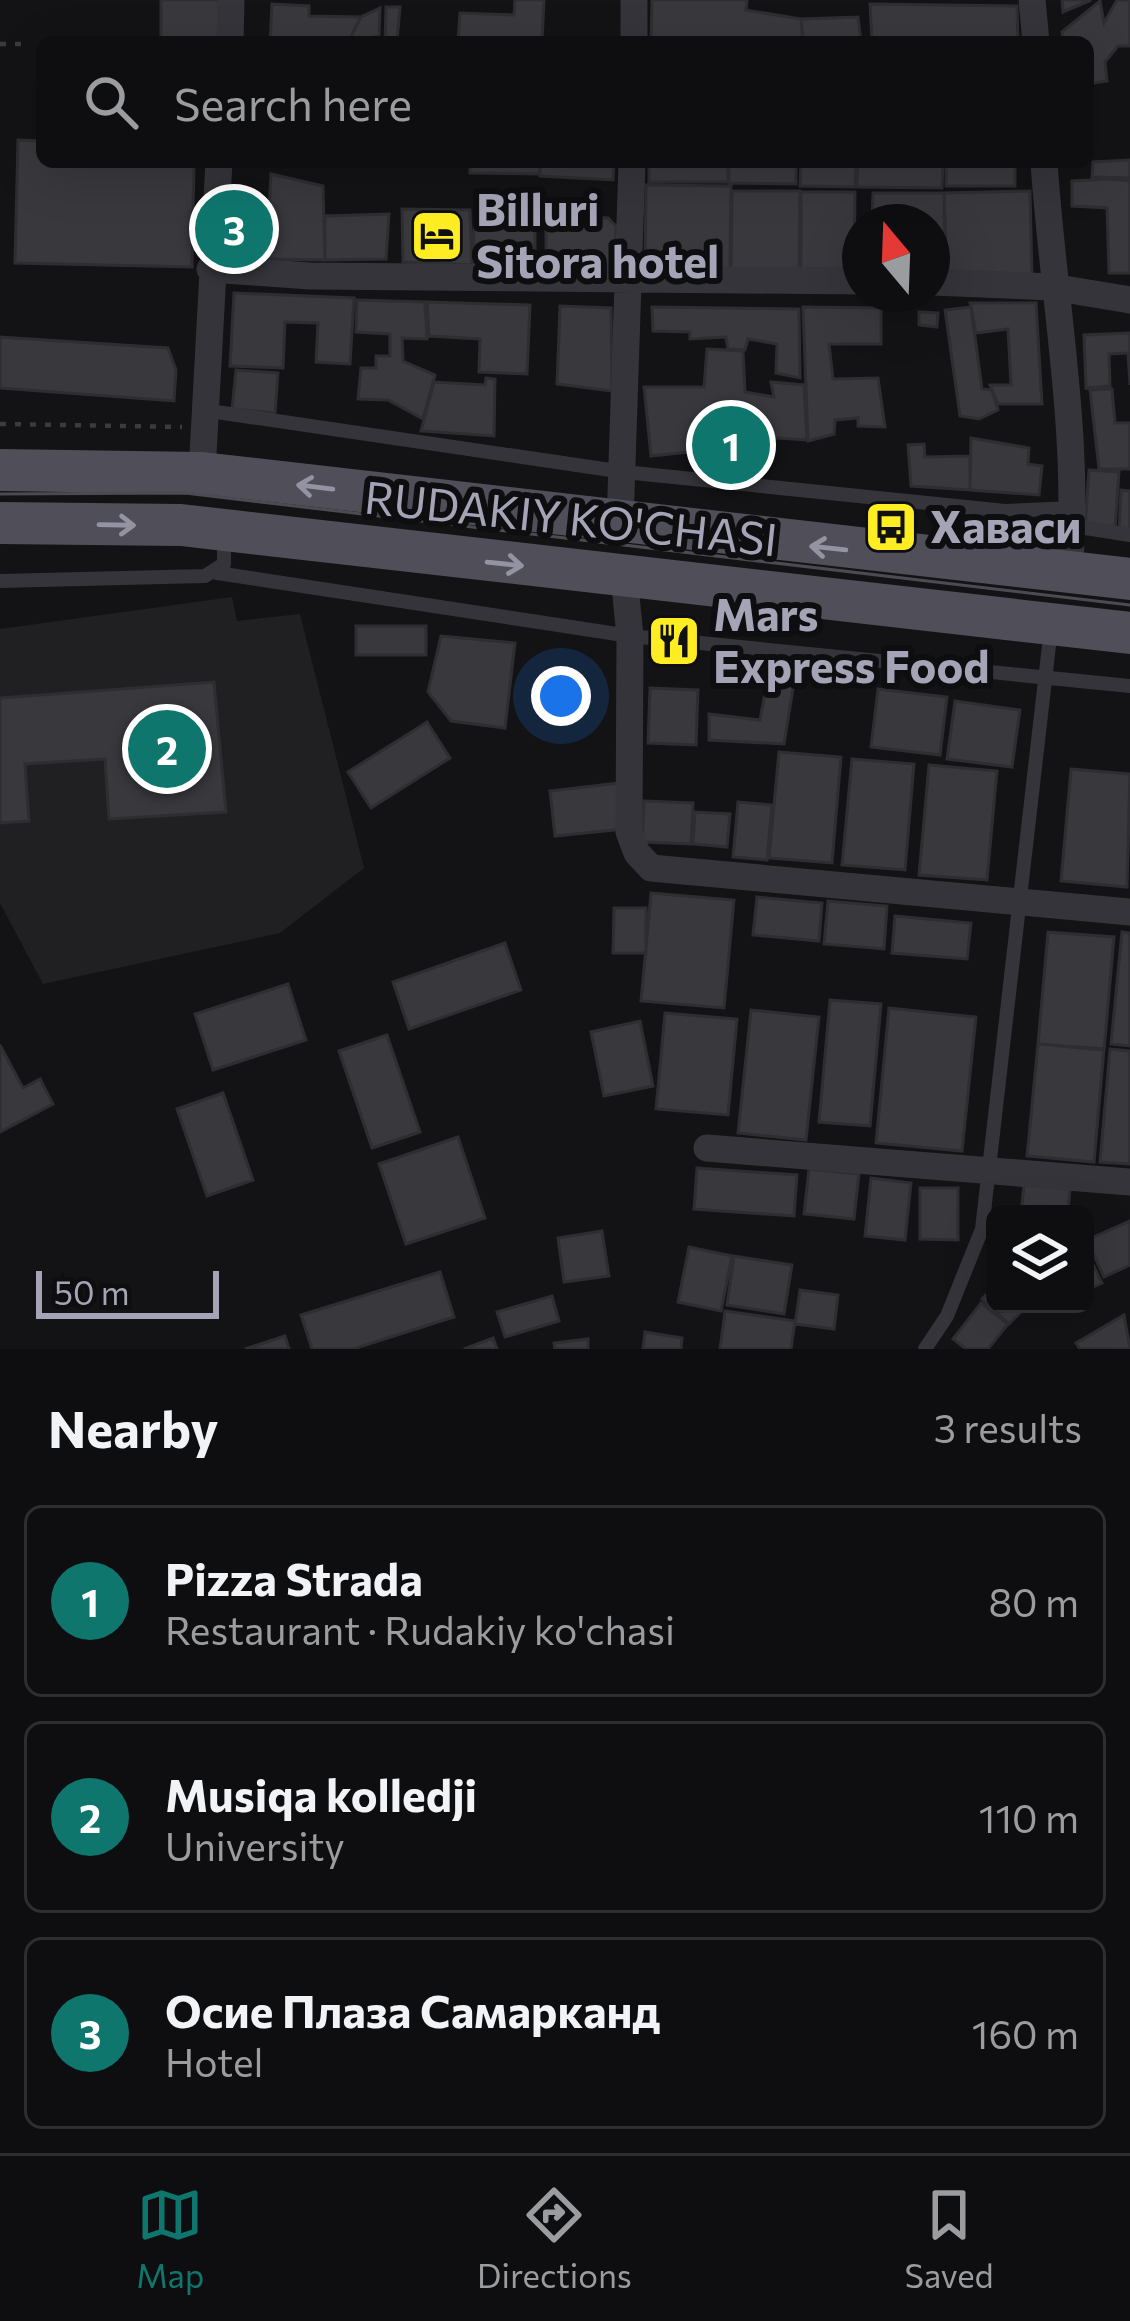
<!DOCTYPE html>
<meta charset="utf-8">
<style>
body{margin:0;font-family:Commissioner,sans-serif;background:#1c1c1e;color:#f1f3f6}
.controls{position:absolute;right:36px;bottom:36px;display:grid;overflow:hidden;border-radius:18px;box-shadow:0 12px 48px #0002}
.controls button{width:108px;height:108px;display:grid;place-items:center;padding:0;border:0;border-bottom:3px solid #2e2e30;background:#0e0e10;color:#f1f3f6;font:60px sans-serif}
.compass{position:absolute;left:842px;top:204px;width:108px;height:108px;border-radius:50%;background:#0e0e10;box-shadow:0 12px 48px #0002;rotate:341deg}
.scale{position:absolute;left:36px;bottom:30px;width:183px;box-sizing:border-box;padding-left:12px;border:6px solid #a4a4b6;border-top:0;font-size:33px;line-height:42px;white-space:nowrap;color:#a4a4b6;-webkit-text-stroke:9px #0e0e10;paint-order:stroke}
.you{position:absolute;left:561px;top:696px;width:42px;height:42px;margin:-30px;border:9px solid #fff;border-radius:50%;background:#1a73e8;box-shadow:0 0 0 18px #1a73e833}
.badge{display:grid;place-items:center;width:78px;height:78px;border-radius:50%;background:#0f766e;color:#fff;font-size:39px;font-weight:700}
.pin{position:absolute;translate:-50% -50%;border:6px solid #fff;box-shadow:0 3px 12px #0006}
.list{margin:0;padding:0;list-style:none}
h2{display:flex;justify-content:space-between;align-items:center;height:156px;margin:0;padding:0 48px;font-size:51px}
h2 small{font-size:39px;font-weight:400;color:#9b9c9f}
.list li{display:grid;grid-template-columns:78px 1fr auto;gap:36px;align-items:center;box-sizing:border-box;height:192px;margin:0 24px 24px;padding:0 24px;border:3px solid #2e2e30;border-radius:18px}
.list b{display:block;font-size:45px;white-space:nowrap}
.list p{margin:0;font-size:39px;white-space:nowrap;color:#9b9c9f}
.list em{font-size:39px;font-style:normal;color:#9b9c9f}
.icon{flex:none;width:66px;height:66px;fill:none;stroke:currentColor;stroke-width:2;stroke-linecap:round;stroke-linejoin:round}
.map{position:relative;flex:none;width:1130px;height:1349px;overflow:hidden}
.search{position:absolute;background:#0e0e10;box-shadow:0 12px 48px #0002;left:36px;right:36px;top:36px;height:132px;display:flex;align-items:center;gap:30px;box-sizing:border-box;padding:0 42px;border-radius:18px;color:#9b9c9f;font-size:45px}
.sheet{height:804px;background:#0e0e10}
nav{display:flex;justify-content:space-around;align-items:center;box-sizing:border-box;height:168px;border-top:3px solid #2e2e30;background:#0e0e10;font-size:33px;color:#9b9c9f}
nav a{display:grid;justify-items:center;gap:6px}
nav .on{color:#0f766e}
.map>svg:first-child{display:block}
.built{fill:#201f22}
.building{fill:#38383d;stroke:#2e2d31;stroke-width:3}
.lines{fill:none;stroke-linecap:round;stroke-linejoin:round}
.path{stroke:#3a3a41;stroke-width:4.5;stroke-dasharray:6 9;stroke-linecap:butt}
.service{stroke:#34343a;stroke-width:14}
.minor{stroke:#34343a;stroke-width:27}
.primary{stroke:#504f59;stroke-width:42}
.tram{stroke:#4b4b53;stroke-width:3}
.oneway{stroke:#9393a3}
.labels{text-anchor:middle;stroke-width:12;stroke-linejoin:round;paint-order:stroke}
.poi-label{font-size:45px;font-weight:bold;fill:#a4a4b6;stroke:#0e0e10;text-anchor:start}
.street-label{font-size:45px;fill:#a4a4b6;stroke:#0e0e10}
</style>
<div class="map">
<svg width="1130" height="1349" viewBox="0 0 1130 1349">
<rect width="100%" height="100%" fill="#131315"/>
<path class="built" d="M 232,597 L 237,621 L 300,614 L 364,868 L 280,933 L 43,984 L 0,903 L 0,629 Z"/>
<path class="building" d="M 161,0 L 227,0 L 226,42 L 161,42 Z
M 515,0 L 544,0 L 542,42 L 458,40 L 460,13 L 514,15 Z
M 652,0 L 747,0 L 746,10 L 801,19 L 803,42 L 651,42 Z
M 1062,0 L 1091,0 L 1063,12 Z
M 1117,0 L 1130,0 L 1130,46 L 1118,46 L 1105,62 L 1107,81 L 1088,84 L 1088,42 L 1063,42 L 1062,32 L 1100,1 L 1104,23 Z
M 272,4 L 309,6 L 309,16 L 361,17 L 348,42 L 270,42 Z
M 870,4 L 1017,6 L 1018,42 L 872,42 Z
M 386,7 L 400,7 L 397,41 L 385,41 Z
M 380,8 L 379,36 L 348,42 L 361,17 Z
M 858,17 L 861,42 L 803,42 L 801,19 Z
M 18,140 L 42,141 L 42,162 L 194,162 L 192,267 L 15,263 Z
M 1130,160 L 1130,178 L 1092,177 L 1093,162 Z
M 334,162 L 408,162 L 408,166 Z
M 470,162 L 540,162 L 539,174 L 470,173 Z
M 541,162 L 614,162 L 613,180 L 540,176 Z
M 649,162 L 728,162 L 728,182 L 649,182 Z
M 729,162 L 796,162 L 796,184 L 729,183 Z
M 801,162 L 856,162 L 855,187 L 800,186 Z
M 858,162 L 943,162 L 942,188 L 857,187 Z
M 946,162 L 1015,162 L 1015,186 L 946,186 Z
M 271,174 L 323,186 L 325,260 L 266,259 Z
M 1108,179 L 1130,181 L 1130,273 L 1109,273 L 1107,208 L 1072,206 L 1072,181 Z
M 646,185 L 731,186 L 730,276 L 645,276 Z
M 732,191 L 800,191 L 799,277 L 731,277 Z
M 1030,191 L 1032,279 L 947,282 L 944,193 Z
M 801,192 L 855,192 L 854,278 L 801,277 Z
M 873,193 L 944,193 L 945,281 L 932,281 L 932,222 L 872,222 Z
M 402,209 L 470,210 L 472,265 L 403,262 Z
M 389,214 L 386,259 L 325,260 L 325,216 Z
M 475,215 L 535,217 L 535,267 L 472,265 Z
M 546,215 L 608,218 L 616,226 L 616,271 L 546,264 Z
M 234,293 L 354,298 L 350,364 L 316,362 L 318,323 L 285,322 L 283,368 L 230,366 Z
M 357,300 L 425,302 L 427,339 L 402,338 L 403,361 L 435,375 L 423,419 L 388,400 L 358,399 L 361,368 L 376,368 L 376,356 L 390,356 L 390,334 L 356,332 Z
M 427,302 L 530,305 L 527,374 L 479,372 L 480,339 L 429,336 Z
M 970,303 L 1036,303 L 1042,404 L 998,404 L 990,385 L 1011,385 L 1008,329 L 976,333 Z
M 560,306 L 611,308 L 612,391 L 557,384 Z
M 652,307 L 799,309 L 800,378 L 776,373 L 777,344 L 748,339 L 745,350 L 728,349 L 726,337 L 690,339 L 690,332 L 653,331 Z
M 803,307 L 881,308 L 881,344 L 829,344 L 833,379 L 878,378 L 885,427 L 858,426 L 858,418 L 835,420 L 834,434 L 808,441 Z
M 971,307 L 982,389 L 992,390 L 998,410 L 979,419 L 960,416 L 945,310 Z
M 919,312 L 938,313 L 937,327 L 919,325 Z
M 1130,333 L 1130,385 L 1128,353 L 1109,354 L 1110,386 L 1086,388 L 1084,335 Z
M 0,337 L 168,348 L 176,370 L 174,401 L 0,388 Z
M 707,349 L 743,351 L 745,392 L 774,397 L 771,382 L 804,385 L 807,440 L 747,436 L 747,464 L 716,456 L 716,428 L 693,426 L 690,452 L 651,456 L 644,387 L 704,387 Z
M 236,370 L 278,373 L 275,413 L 232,409 Z
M 486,378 L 495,379 L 494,436 L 421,431 L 434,382 L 485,385 Z
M 1112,389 L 1115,423 L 1130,423 L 1130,469 L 1099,469 L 1090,390 Z
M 971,438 L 1029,448 L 1028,464 L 1042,466 L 1039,495 L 970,490 Z
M 924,444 L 925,457 L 970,456 L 970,490 L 911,486 L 908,445 Z
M 1089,470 L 1119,472 L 1115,529 L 1085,527 Z
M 1121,490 L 1130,491 L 1130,533 L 1119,532 Z
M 356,626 L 426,626 L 426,655 L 356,655 Z
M 441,636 L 515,643 L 505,728 L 451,721 L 428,692 Z
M 770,666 L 796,670 L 784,744 L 709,740 L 709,714 L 760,720 Z
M 214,682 L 226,812 L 109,819 L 105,759 L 25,764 L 29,821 L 0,823 L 0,698 Z
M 650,688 L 698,690 L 696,745 L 648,743 Z
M 878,689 L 947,697 L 940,755 L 871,747 Z
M 955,701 L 1020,710 L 1012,767 L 947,759 Z
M 427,722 L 450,758 L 371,808 L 348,772 Z
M 779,752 L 841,757 L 832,863 L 769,858 Z
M 852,759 L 914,764 L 905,870 L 842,865 Z
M 929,765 L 997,771 L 987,880 L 919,875 Z
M 1071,769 L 1130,774 L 1127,887 L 1061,881 Z
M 619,783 L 625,829 L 555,836 L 550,791 Z
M 644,801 L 693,803 L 691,844 L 642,842 Z
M 738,802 L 772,805 L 767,860 L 733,857 Z
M 695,812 L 730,814 L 727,847 L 693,844 Z
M 651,893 L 734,900 L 724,1008 L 641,1001 Z
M 757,897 L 822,903 L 819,941 L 753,935 Z
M 828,901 L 887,906 L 884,949 L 824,944 Z
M 614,908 L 646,908 L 646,953 L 613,953 Z
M 895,916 L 971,923 L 967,959 L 892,953 Z
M 1048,932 L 1114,937 L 1104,1050 L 1038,1044 Z
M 1122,932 L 1130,933 L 1130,1046 L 1111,1044 Z
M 505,943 L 521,990 L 409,1029 L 393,982 Z
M 288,984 L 306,1040 L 213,1070 L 195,1014 Z
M 830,1000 L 881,1004 L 870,1126 L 819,1122 Z
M 889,1008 L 976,1017 L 962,1151 L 876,1143 Z
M 751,1010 L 819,1017 L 806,1140 L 738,1133 Z
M 665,1013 L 737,1019 L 728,1115 L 656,1109 Z
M 640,1021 L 653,1086 L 604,1096 L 591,1032 Z
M 387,1035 L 420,1132 L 372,1148 L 339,1051 Z
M 1038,1044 L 1104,1049 L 1094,1162 L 1027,1156 Z
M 0,1045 L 23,1088 L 40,1079 L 53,1104 L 0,1132 Z
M 1110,1049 L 1130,1051 L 1130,1164 L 1100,1162 Z
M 223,1093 L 253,1180 L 207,1196 L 177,1109 Z
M 458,1137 L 485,1218 L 406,1244 L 379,1164 Z
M 697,1168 L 797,1175 L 794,1216 L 694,1209 Z
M 809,1169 L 859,1174 L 854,1219 L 804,1214 Z
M 871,1178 L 911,1183 L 905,1240 L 865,1236 Z
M 1024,1183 L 1070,1187 L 1068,1214 L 1021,1214 Z
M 920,1188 L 958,1188 L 958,1240 L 920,1239 Z
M 1130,1221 L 1130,1265 L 1104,1277 L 1087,1240 Z
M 602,1231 L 609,1276 L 564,1282 L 558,1238 Z
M 689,1247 L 732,1256 L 721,1311 L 678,1302 Z
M 1085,1248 L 1102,1283 L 1085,1291 Z
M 734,1256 L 792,1265 L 784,1314 L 727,1305 Z
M 440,1272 L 454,1317 L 353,1349 L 312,1349 L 301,1315 Z
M 995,1286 L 995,1304 L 1029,1304 L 1009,1324 L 982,1299 Z
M 800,1290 L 838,1295 L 834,1329 L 795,1324 Z
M 552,1296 L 559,1321 L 505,1337 L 497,1312 Z
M 981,1303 L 1008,1324 L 988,1349 L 966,1349 L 953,1339 Z
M 725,1311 L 795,1321 L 791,1349 L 720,1349 Z
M 1124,1315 L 1130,1349 L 1080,1349 L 1076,1343 Z
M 645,1332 L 682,1338 L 681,1349 L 643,1349 Z
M 285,1336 L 289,1349 L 245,1349 Z
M 493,1338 L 497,1349 L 464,1349 Z
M 588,1339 L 588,1349 L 555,1349 L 554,1343 Z"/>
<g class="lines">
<path class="path" d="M 0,44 L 24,44
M 0,424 L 182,427"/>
<path class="service" d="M 203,410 L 624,472 L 1005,511 L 1073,508
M 1073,526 L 1130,535
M 217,573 L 630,636 L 1130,686
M 0,581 L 205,576 L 224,564 L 224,535
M 925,1349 L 947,1316 L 982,1229 L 1051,628"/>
<path class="minor" d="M 1032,0 L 1036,42
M 230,42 L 231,0
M 634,42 L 634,0
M 1044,162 C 1053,299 1081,436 1069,573
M 210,269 L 310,276 L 860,281
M 932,282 L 1052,287 L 1130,300
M 202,473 L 219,162
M 620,524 L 632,162
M 624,577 L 630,636 L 629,832 L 637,853 L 651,868 L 1130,912
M 707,1148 L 1130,1182"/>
<path class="primary" d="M 0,470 L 202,473 L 1130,579
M 0,523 L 181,525 L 1130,633"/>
<path class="tram" d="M 0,494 L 185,493 L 1130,605"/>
</g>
<defs><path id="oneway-shaft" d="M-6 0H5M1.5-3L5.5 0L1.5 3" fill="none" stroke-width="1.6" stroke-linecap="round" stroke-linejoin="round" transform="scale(3)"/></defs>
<g class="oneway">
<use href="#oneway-shaft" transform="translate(315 487) rotate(-173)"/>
<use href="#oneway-shaft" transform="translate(117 525) rotate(1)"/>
<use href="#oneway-shaft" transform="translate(828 548) rotate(-174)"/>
<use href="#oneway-shaft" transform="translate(505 564) rotate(6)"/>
</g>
<defs>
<g id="hotel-square" transform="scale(2.7)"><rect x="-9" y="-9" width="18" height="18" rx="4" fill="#fded22" stroke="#0e0e10"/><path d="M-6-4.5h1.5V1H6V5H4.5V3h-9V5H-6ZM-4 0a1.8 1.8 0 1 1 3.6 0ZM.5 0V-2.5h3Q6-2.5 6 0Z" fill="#111"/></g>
<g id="bus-square" transform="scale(2.7)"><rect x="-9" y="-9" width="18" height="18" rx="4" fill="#fded22" stroke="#0e0e10"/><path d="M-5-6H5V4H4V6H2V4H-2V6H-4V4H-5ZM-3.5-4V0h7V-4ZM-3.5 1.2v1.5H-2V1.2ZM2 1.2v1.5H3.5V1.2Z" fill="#111"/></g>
<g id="restaurant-square" transform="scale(2.7)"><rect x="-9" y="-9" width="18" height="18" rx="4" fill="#fded22" stroke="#0e0e10"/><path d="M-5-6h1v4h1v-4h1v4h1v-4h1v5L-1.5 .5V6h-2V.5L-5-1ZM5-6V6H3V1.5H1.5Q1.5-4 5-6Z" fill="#111"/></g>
</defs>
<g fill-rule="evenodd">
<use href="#hotel-square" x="437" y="236"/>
<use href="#bus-square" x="891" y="527"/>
<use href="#restaurant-square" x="674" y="641"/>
</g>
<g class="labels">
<g class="poi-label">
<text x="476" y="226">Billuri<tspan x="476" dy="52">Sitora hotel</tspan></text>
<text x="930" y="543">Хаваси</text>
<text x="713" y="631">Mars<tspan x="713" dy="52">Express Food</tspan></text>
</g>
<g class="street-label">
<text transform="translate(571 519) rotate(6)" y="16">RUDAKIY KO'CHASI</text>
</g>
</g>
</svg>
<div class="controls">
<button><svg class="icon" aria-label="layers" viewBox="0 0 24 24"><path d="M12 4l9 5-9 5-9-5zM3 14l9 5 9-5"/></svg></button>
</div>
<svg class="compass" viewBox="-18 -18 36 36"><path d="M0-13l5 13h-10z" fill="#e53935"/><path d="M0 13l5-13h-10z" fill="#9b9c9f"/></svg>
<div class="scale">50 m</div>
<div class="you"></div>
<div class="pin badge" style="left:731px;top:445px">1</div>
<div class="pin badge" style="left:167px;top:749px">2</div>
<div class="pin badge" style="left:234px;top:229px">3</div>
<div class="search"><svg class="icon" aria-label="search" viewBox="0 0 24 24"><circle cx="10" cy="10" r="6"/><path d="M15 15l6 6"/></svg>Search here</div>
</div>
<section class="sheet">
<h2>Nearby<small>3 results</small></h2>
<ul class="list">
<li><span class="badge">1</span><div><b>Pizza Strada</b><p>Restaurant · Rudakiy ko'chasi</p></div><em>80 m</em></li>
<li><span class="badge">2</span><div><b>Musiqa kolledji</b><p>University</p></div><em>110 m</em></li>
<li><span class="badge">3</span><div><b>Осие Плаза Самарканд</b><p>Hotel</p></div><em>160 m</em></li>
</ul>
</section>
<nav>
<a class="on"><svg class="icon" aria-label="map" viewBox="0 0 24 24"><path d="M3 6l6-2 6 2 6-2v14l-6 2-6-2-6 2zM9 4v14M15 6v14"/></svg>Map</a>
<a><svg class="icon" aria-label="directions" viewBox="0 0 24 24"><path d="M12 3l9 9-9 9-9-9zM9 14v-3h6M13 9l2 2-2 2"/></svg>Directions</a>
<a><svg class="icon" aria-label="saved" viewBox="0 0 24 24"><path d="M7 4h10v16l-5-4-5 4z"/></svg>Saved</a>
</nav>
